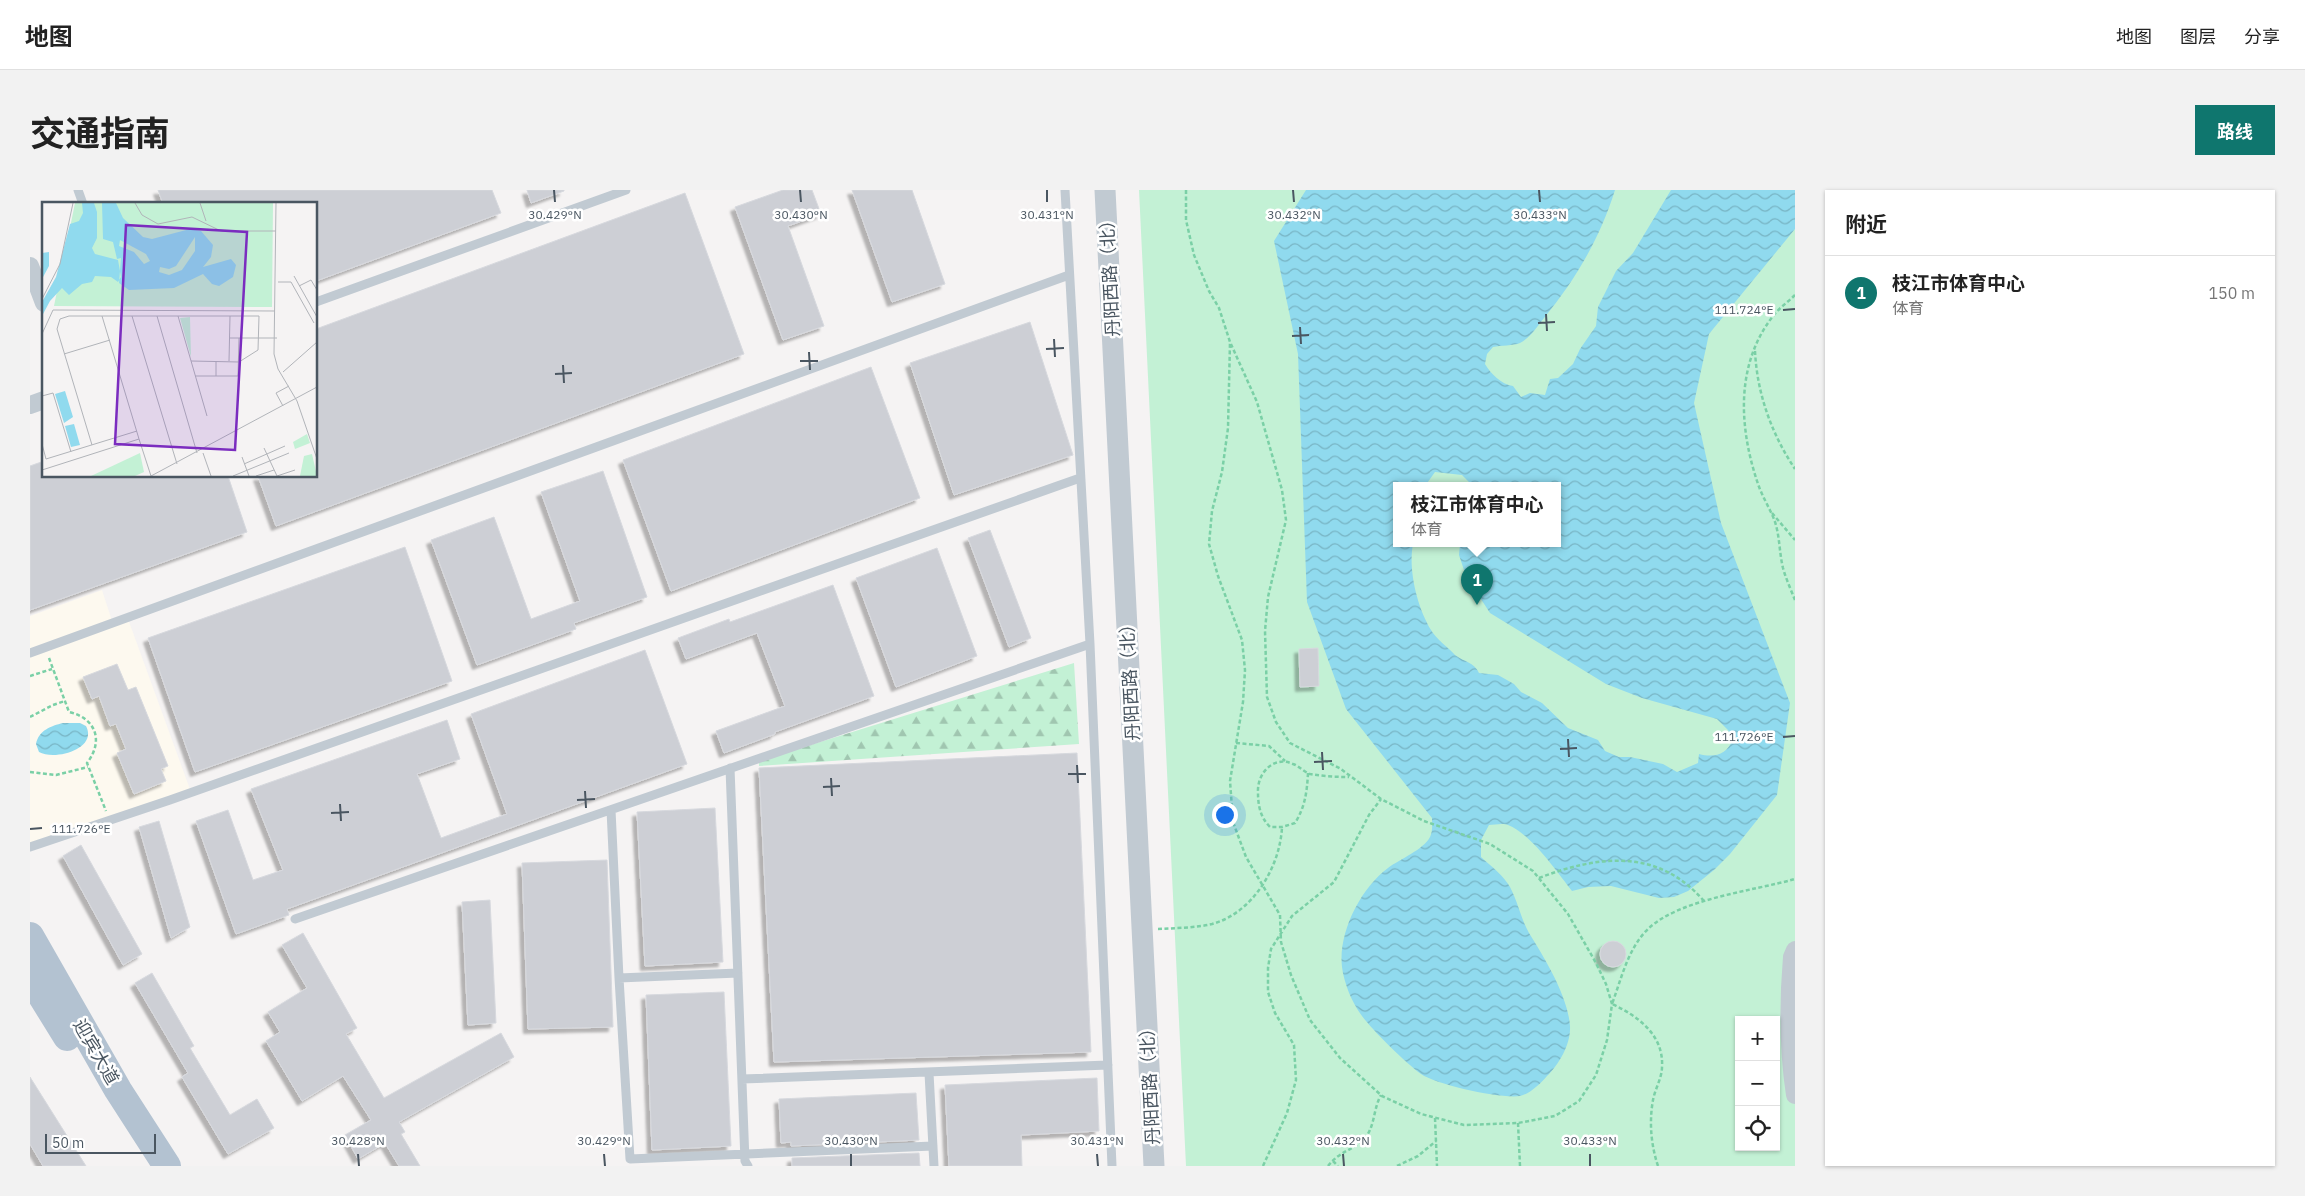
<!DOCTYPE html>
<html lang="zh">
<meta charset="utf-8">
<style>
body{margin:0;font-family:"IBM Plex Sans","Noto Sans SC",sans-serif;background:#f2f2f2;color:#222}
.controls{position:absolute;right:15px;bottom:15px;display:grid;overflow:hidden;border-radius:0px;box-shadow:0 1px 4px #0004}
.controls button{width:45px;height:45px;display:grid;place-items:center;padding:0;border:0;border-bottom:1px solid #e0e0e0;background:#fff;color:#222;font:25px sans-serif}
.scale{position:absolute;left:15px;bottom:12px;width:111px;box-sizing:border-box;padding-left:5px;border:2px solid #4a5661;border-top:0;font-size:14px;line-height:18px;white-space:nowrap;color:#4a5661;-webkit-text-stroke:4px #fff;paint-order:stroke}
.you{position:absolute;left:1194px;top:624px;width:18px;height:18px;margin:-12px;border:4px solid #fff;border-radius:50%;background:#1a73e8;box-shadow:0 0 0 8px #1a73e833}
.badge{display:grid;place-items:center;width:32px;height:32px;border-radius:50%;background:#0f766e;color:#fff;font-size:16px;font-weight:700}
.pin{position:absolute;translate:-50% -41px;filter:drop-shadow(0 1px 2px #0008)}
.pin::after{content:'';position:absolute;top:26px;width:18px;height:15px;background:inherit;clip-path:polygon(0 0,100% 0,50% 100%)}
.popup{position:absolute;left:1363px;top:292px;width:168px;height:65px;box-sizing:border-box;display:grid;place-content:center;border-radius:0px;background:#fff;filter:drop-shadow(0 1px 4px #0005);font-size:16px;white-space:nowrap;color:#767676}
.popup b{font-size:19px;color:#222}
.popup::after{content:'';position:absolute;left:50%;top:100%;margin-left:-10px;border:10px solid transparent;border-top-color:#fff}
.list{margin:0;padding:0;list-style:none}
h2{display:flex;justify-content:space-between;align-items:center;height:65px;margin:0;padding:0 20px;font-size:21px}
h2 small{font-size:16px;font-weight:400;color:#767676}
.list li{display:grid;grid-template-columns:32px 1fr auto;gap:15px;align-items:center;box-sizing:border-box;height:75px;padding:0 20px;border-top:1px solid #e0e0e0}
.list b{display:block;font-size:19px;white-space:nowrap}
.list p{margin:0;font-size:16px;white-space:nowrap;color:#767676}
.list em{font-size:16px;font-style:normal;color:#767676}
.icon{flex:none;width:28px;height:28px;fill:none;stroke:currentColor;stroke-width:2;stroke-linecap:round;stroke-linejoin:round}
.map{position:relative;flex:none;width:1765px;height:976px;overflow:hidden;border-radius:0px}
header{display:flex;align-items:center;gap:30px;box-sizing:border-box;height:70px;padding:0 25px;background:#fff;border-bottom:1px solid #e0e0e0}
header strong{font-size:24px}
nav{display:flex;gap:28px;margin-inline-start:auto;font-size:18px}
.intro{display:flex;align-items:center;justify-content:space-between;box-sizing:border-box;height:120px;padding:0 30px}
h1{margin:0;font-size:35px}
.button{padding:12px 22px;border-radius:0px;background:#0f766e;color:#fff;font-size:18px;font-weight:700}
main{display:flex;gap:30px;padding:0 30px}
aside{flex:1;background:#fff;border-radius:0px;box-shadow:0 1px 4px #0004}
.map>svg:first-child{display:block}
.commercial{fill:#fdf9ef}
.forest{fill:url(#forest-firs)}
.pitch{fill:#c3f1d5;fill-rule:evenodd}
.water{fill:url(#water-waves);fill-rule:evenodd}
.building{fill:#cdcfd5;stroke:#d7d9de;filter:url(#shadow)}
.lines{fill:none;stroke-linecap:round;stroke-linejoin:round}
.path{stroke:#7ad0a6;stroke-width:2.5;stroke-dasharray:4 2.5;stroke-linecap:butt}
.service{stroke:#c1cad2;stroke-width:9}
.minor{stroke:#c1cad2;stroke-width:18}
.tertiary{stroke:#c1cad2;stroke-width:21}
.primary{stroke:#b3c2d1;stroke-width:28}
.ticks{fill:none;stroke:#4a5661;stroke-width:2}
.labels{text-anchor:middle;stroke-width:5;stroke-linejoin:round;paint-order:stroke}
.street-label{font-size:18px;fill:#4a5661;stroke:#fff}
.inset-road{fill:none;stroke:#b1b4b9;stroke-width:1}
.view{fill:#7b2cbf;fill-opacity:0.15;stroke:#7b2cbf;stroke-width:2.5}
.inset-edge{fill:none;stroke:#4a5661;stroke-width:2.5}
.ticks-label{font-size:12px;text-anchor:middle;fill:#4a5661;stroke:#fff;stroke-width:5;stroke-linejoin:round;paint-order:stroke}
</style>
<header>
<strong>地图</strong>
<nav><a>地图</a><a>图层</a><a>分享</a></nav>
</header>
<div class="intro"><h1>交通指南</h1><a class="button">路线</a></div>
<main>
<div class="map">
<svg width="1765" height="976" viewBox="0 0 1765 976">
<defs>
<pattern id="forest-firs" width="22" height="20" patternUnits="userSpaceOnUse" patternTransform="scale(1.25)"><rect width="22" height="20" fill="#c3f1d5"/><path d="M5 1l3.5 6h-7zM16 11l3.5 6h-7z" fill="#a0c6b0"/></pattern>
<pattern id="water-waves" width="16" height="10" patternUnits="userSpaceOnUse" patternTransform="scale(1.25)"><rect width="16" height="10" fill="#90daee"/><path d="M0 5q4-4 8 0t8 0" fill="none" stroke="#78b4c4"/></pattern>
<filter id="shadow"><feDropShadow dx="-4.5" dy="4.5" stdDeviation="1" flood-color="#0004"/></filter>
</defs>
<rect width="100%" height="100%" fill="#f5f3f3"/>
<path class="commercial" d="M 72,400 L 83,434 L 98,429 L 161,602 L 0,657 L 0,426 Z"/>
<path class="forest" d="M 1044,473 L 1049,554 L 729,576 L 729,571 Z"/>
<path class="pitch" d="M 1109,0 L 1765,0 L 1765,976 L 1156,976 ZM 1367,296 L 1527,296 L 1527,354 L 1367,354 ZM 1709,830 L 1746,830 L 1746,957 L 1709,957 Z"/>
<path class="water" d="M 1276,0 L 1585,0 C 1570,48 1546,89 1514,128 C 1507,137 1500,148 1490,153 C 1483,156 1471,155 1463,157 L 1457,164 L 1455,174 C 1461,184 1471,194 1483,196 L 1491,207 L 1500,203 L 1515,205 L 1520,189 L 1528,188 L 1543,174 L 1550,159 L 1566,136 L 1568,117 L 1586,81 L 1603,63 L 1641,0 L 1765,0 L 1765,39 L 1679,144 L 1664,213 L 1691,333 L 1760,513 L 1747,605 L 1700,664 L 1684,680 L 1658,701 L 1644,707 L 1629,708 L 1581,696 L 1558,697 L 1542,701 C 1527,682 1501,644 1478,635 C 1473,633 1464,635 1459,635 L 1451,650 L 1451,667 C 1461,676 1474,686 1480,697 C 1488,712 1491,729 1499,743 C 1514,767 1538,806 1540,836 C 1541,854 1529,874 1517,886 C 1511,893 1500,904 1490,906 C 1471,909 1407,895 1391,884 C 1376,873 1343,841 1332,826 C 1322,813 1314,793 1312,777 C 1308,743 1330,699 1358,678 C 1370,669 1393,660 1400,647 C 1403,641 1402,634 1402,628 L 1316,519 L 1277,412 L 1268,164 L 1244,51 ZM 1405,282 L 1432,285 L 1441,294 L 1440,296 L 1527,296 L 1527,354 L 1430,354 L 1429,365 L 1436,386 L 1460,423 L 1576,494 L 1612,508 L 1687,529 L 1698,540 L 1703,549 C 1697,565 1684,568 1669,564 L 1668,573 L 1647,582 L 1633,574 L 1600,567 L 1589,567 L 1575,561 L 1568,550 L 1538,538 L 1512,513 L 1491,502 L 1484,494 L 1468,485 L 1449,483 C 1444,472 1434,472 1425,465 C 1418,457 1406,449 1401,440 C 1387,417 1378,379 1383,354 L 1367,354 L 1367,296 L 1395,296 Z
M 33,533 L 50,533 L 56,536 C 68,559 25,571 9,562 L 6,554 C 9,540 21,536 33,533 Z"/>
<path class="building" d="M 128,0 L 462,0 L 471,23 L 286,91 L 286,14 L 133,14 Z
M 497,0 L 534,0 L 534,1 L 501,13 Z
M 753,0 L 782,0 L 791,24 L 758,36 L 794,136 L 753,150 L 705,17 Z
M 822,0 L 882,0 L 915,94 L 862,112 Z
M 655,3 L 714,164 L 246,336 L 228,286 L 286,286 L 286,139 Z
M 1000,132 L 1043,265 L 924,305 L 880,173 Z
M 841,177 L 890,308 L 641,401 L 593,270 Z
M 14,271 L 14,286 L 198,286 L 217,342 L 0,420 L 0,276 Z
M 573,281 L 617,407 L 544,433 L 546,439 L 447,475 L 401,350 L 464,327 L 501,429 L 550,411 L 511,302 Z
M 960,340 L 1001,448 L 979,457 L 938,348 Z
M 375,357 L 422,491 L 165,582 L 118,448 Z
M 907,358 L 947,466 L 866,497 L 826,388 Z
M 803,395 L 844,506 L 745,542 L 745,544 L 694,563 L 686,541 L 755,516 L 727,443 L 656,469 L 648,448 L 699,429 L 700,432 Z
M 1288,458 L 1289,496 L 1270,497 L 1269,459 Z
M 615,460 L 657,574 L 257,719 L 259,725 L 206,744 L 166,631 L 198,620 L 223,690 L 253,680 L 221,599 L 417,530 L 430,569 L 387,584 L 411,648 L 477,624 L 441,524 Z
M 87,474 L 98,500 L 106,497 L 138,576 L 131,579 L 136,591 L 104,604 L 87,563 L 96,559 L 86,534 L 80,536 L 69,506 L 62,509 L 53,487 Z
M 1047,563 L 1061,862 L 744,872 L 729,578 Z
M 685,618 L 693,772 L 615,776 L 607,622 Z
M 129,631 L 160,737 L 141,748 L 109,637 Z
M 51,655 L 112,764 L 93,775 L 33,666 Z
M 577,670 L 583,837 L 498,839 L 492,673 Z
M 460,710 L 466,833 L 438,835 L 432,712 Z
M 273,743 L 327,838 L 316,844 L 354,908 L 471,843 L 484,867 L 369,932 L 375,942 L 371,944 L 390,976 L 369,976 L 355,953 L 328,969 L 315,945 L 341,930 L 313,886 L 272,911 L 236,851 L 250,842 L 238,822 L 277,798 L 252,755 Z
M1570 764a13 13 0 1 1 26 0a13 13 0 1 1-26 0Z
M 122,783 L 164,856 L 160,858 L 200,925 L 227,909 L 244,938 L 198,964 L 152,887 L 158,883 L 105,793 Z
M 694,802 L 701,956 L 622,960 L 616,805 Z
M 0,887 L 56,976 L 13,976 L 0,954 Z
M 1067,888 L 1069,941 L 991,945 L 992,976 L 919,976 L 915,895 Z
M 886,903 L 889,950 L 761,956 L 761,952 L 751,953 L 749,909 Z
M 889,963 L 890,976 L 762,976 L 762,968 Z"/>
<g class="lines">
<path class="path" d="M 1156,0 L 1156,30 L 1164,65 L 1179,101 L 1189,118 L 1200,152 L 1227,212 L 1252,300 L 1256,330 L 1238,407 L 1235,441 L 1237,507 L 1246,532 L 1260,553 L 1311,579 L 1351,609 L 1394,631 L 1460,654 L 1503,681 L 1538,724 L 1566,773 L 1576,794 L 1582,814 L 1577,850 L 1566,885 L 1549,911 L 1525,926 L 1488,933 L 1434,935 L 1391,924 L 1352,906 L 1310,868 L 1280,830 L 1261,785 L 1251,752 L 1250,725 L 1216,667 L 1203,632 L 1200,591 L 1213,512 L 1215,480 L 1212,450 L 1188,386 L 1179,354 L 1182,321 L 1192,282 L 1198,238 L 1200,152
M 1765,105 C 1758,112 1749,118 1743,126 C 1705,175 1709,238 1728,294 C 1732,306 1739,317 1744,329 C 1750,345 1749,362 1753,378 C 1756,389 1761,400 1765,410
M 1725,161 C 1727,203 1741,243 1765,279
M 1742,323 L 1765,350
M 19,468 L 39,522 C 66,528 74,551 57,573 L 76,621
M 0,486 L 22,479
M 0,527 L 23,515 L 35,511
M 1206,553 L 1239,556 L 1255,571
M 0,582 L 26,585 L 58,577
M 1278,583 C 1277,602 1275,617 1265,633 L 1252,637 L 1240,637 C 1230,627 1228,615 1228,602 C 1227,583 1244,565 1263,574 C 1269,576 1274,582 1280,584 C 1292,586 1306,587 1319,587
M 1509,688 C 1569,665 1628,658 1674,711
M 1128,739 C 1146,738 1165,738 1182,734 C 1223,723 1250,677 1252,637
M 1405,928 L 1407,976
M 1488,933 L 1490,976
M 1303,971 L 1308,976
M 1233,976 L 1257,923 L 1266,890 L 1264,855 L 1245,823 L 1238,802 L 1238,778 L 1241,759 L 1262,726 L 1304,692 L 1339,625 L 1351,609
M 1298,976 C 1311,960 1322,961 1334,949 C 1345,938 1343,919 1351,905
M 1367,976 L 1388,966 L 1406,951
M 1628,976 C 1621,955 1619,932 1623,910 C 1625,899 1632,888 1632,877 C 1634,845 1608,826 1582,814 C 1591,790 1598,758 1618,739 C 1649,709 1723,701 1765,689"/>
<path class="service" d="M 48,0 L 53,14
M 1035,0 L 1060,454 L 1082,976
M 286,112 L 596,0
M 0,463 L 1039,85
M 700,578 L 715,971 L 718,976
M 581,620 L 589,788 L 708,783
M 0,657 L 140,610 L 1050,288
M 265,729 L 1060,454
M 589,788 L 600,969 L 903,956
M 899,883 L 904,976
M 712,889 L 1078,875"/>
<path class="minor" d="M 0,76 L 14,113
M 0,215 L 14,210
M 1765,760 L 1762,767 C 1758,814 1758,858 1765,905"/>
<path class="tertiary" d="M 1075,0 L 1124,976"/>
<path class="primary" d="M 0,746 L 88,900 L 137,976
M 0,787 L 37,847"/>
</g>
<path class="ticks" d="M 524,0 L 525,12M 770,0 L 771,12M 1017,0 L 1017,12M 1263,0 L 1264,12M 1509,0 L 1510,12M 1753,120 L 1765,119M 1516,124 L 1517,141M 1508,133 L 1525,132M 1270,137 L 1271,154M 1262,146 L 1279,145M 1024,149 L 1025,167M 1016,159 L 1034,158M 779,162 L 780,180M 770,171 L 788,171M 533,175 L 534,193M 525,184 L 542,183M 1753,547 L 1765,546M 1538,549 L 1539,567M 1530,559 L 1547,558M 1292,562 L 1293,580M 1284,572 L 1302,571M 1047,575 L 1048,593M 1038,584 L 1056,584M 801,588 L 802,606M 793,597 L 810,596M 555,601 L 556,618M 547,610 L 565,609M 310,614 L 311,631M 301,623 L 319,622M 0,639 L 12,638M 328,964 L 329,976M 574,964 L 575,976M 821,964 L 821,976M 1067,964 L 1068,976M 1313,964 L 1314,976M 1560,964 L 1560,976"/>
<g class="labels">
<g class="street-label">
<text transform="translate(1080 84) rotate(-93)" y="6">丹阳西路（北）</text>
<text transform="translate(1100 488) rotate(-93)" y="6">丹阳西路（北）</text>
<text transform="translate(66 862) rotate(60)" y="6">迎宾大道</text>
<text transform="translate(1120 892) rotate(-93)" y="6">丹阳西路（北）</text>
</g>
</g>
<g transform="translate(12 12)">
<rect width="275" height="275" fill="#f5f3f3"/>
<path d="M 98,251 L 102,270 L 93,274 L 49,274 Z" fill="#c3f1d5"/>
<path d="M 148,115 L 149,155 L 138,116 ZM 265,232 L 268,241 L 253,247 L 251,240 Z" fill="#c3f1d5"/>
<path d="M 270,252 L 275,274 L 258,274 L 262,254 Z" fill="#c3f1d5"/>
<path d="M 33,1 L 231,1 L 230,105 L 12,104 Z" fill="#c3f1d5"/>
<path d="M 40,1 L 52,1 L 55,10 L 55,36 L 50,46 L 53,52 L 76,58 L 79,75 L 76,80 L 69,75 L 53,74 L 50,80 L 40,82 L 27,93 L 20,86 L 8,99 L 0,114 L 0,100 L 14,75 L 28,22 L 37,19 L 41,11 ZM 60,1 L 74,1 L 81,16 L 101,35 L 110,37 L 148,27 L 159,29 L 171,43 L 169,55 L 161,65 L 189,57 L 194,63 L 191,75 L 177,84 L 170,82 L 161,72 L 132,86 L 87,88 L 77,81 L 79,56 L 75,57 L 71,40 L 61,37 ZM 153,35 L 153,49 L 140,68 L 127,73 L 117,70 L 118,65 L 127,67 L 134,64 ZM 78,38 L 104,52 L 108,59 L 102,62 L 92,50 L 77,44 ZM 7,50 L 7,64 L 0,77 L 0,51 ZM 23,189 L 31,215 L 22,221 L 13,192 ZM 32,222 L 38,243 L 29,245 L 23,224 Z" fill="#90daee" fill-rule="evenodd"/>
<path class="inset-road" d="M 93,1 L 100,13 L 116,22 L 150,15 L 179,29 L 234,29M 158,1 L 164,19M 234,1 L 232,152 L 236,167 L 255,199 L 275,257M 252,74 L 275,115M 236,80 L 249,80 L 272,121M 257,84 L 269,78 L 275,88M 0,97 L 18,62 L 31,1M 60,114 L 97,237M 90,114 L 135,262M 115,114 L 155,251M 136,114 L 165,214M 0,132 L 11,108 L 233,109M 188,136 L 235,136M 22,152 L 68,138M 187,159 L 188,114M 241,170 L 275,140M 153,174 L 174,174 L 174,159M 174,174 L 196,174 L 197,136M 0,194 L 11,191 L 29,250M 241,204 L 234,191 L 247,184M 0,242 L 4,257 L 95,229M 50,243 L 15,127 L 18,117 L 27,114 L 217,114 L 216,148 L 197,160 L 149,159M 222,246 L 235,274M 161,251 L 169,274M 200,255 L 207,274M 202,262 L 243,244M 0,268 L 97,237 L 109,274M 109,274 L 275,185M 191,274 L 247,251M 214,274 L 232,268M 235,274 L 253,268"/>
<path class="view" d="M 84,23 L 205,30 L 193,248 L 73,242 Z"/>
<rect width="275" height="275" class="inset-edge"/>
</g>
<g class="ticks-label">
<text x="525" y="29">30.429°N</text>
<text x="771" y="29">30.430°N</text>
<text x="1017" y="29">30.431°N</text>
<text x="1264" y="29">30.432°N</text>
<text x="1510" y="29">30.433°N</text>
<text x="1714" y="124">111.724°E</text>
<text x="1714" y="551">111.726°E</text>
<text x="51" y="643">111.726°E</text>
<text x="328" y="955">30.428°N</text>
<text x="574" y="955">30.429°N</text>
<text x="821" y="955">30.430°N</text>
<text x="1067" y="955">30.431°N</text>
<text x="1313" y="955">30.432°N</text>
<text x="1560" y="955">30.433°N</text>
</g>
</svg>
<div class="controls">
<button>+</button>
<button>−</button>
<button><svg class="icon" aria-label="locate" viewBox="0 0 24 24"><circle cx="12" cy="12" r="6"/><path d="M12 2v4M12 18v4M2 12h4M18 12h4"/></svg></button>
</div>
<div class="scale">50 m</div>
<div class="you"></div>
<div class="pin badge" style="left:1447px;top:415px">1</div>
<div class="popup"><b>枝江市体育中心</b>体育</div>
</div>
<aside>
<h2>附近<small></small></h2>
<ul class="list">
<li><span class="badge">1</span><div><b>枝江市体育中心</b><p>体育</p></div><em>150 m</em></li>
</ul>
</aside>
</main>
